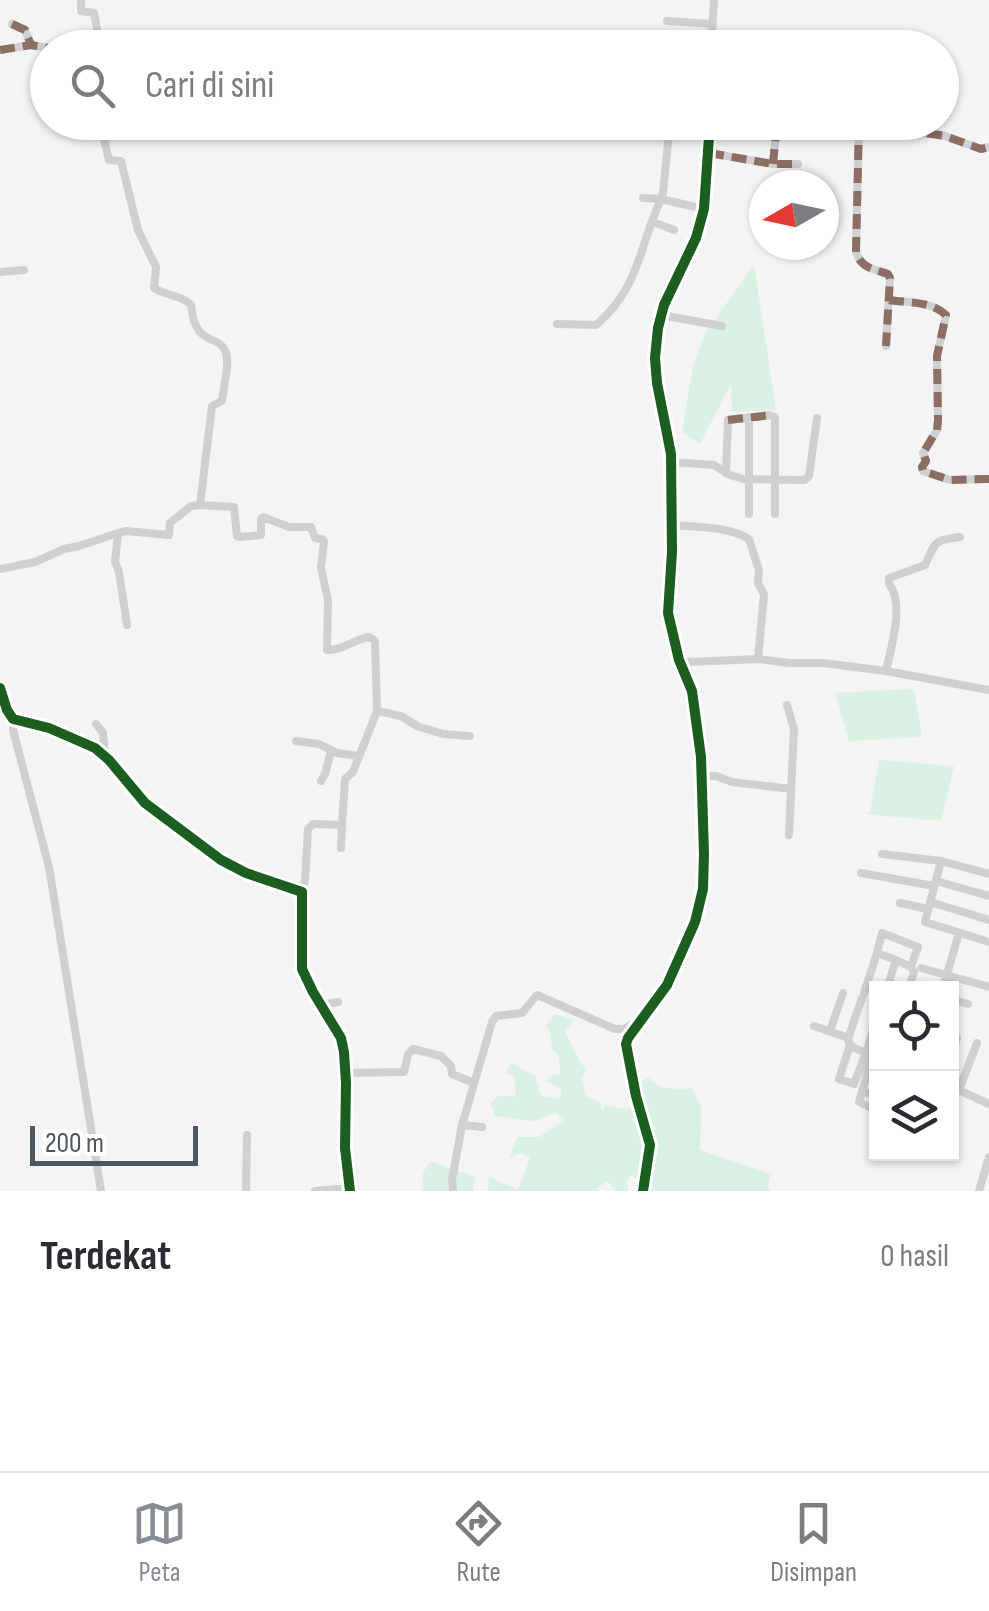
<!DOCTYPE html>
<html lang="id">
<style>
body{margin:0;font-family:"Sofia Sans Condensed",sans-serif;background:#f2f2f3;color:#2b2b33}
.controls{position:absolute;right:30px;bottom:30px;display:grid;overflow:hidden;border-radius:0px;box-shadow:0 2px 8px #0004}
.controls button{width:90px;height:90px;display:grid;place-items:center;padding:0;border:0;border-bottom:2px solid #e1e1e2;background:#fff;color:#2b2b33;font:50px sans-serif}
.compass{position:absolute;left:749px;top:170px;width:90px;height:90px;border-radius:50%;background:#fff;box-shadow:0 2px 8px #0004;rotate:261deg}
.scale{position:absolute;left:30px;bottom:25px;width:168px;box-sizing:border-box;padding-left:10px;border:5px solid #4a5661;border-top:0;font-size:28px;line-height:35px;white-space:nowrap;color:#4a5661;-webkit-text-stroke:8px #fff;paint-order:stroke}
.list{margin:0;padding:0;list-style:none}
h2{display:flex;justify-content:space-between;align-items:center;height:130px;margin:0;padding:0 40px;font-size:42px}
h2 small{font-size:32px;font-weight:400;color:#7c7c81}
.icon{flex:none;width:55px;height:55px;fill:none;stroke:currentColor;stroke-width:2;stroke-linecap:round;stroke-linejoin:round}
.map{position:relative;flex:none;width:989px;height:1191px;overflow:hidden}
.search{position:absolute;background:#fff;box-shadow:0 2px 8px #0004;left:30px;right:30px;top:30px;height:110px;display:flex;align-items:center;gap:25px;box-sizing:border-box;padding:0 35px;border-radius:55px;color:#7c7c81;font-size:38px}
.sheet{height:280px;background:#fff}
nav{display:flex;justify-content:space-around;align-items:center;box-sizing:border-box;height:140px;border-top:2px solid #e1e1e2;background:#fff;font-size:28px;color:#7c7c81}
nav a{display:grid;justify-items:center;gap:5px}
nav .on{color:#868d94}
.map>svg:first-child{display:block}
.green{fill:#d9f2e3}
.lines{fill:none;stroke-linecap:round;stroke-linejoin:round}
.minor{stroke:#ced0d2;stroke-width:8}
.quiet{stroke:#8d6e63;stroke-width:8;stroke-dasharray:15 8;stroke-linecap:butt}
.cycleway-casing{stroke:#fff;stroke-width:16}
.cycleway{stroke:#1b5e20;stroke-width:10}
</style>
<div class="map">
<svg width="989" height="1191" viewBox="0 0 989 1191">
<rect width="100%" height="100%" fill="#f4f4f4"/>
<path class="green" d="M 754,264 L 776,410 L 732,412 L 731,383 L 700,444 L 682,432 L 693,365 L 706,332 Z
M 914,689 L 922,737 L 849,741 L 835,693 Z
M 879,760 L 954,766 L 941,821 L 864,814 L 870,812 Z
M 555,1014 L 575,1020 L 565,1031 L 580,1062 L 586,1069 L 582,1080 L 586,1097 L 600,1102 L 602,1111 L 605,1105 L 624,1109 L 634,1106 L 639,1083 L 648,1077 C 660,1090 675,1090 692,1088 L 701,1107 L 700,1150 L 771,1174 L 768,1186 L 772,1191 L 645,1191 L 633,1174 L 627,1179 L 628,1191 L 615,1191 L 608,1181 L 597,1188 L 598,1191 L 488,1191 L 489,1177 L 518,1190 L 530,1158 L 521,1153 L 509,1158 L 517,1137 L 539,1137 L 564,1120 L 555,1113 L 534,1121 L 495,1116 L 490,1103 L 500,1095 L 516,1097 L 514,1075 L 505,1074 L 511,1062 L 535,1076 L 541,1096 L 560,1099 L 562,1089 L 545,1081 L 551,1076 L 561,1074 L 558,1055 L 552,1049 L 550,1032 L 546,1025 Z
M 430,1161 L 476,1177 L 473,1189 L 474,1191 L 422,1191 L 423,1173 Z"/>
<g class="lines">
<path class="minor" d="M 81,0 L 81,11 L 94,13 L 98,33 L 97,48
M 667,21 L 712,24
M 12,24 L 25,30 L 31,45
M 53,48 L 79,36 L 98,35
M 711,48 L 714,0
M 0,50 L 31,45 L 48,48
M 859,122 L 856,252 C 861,268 873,269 888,274 L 890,278 L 886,346
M 859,123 L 945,136 L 981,149 L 989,147
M 631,130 L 655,129 L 669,132
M 709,153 L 773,164 L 798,164
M 773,164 L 777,122
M 643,198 L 661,199 L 663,193 L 670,122
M 653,222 L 674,230
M 0,272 L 24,270
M 889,300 C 908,303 932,301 946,315 L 937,356 L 938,420 L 937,430 L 923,453 L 926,461 L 922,467 L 923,471 L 950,480 L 989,479
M 661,315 L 722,326
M 557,324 L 596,325 C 640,288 639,246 661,199 L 704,209
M 749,417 L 749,514
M 671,462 L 714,465 L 730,475 L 743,479 L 805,480 L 809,476 L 817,418
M 726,473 L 728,420 L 769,415 L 775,417 L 775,514
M 200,505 L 234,507 L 237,536 L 239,537 L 261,535 L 261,519 L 263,517 L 289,527 L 311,527 L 315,538 L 322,539 L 324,541 L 321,568 L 328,600 L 327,650 C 342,651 354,639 369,637 L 375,641 L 377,711 L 353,772 L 345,779 L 342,825 L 313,824 L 308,829 L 305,880 L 302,892
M 672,525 C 696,527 728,526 749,539 L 759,570 L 758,583 L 764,594 L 758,659
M 118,533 L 115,562 L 119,572 L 127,625
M 0,569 L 35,562 L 64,549 L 79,546 L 118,533 L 126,531 L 169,535 L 170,523 L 191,506 L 200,505 L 212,406 L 222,401 C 223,389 230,363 226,353 C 219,332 195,349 191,305 C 182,295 166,296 154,288 L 156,267 L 138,230 L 121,161 L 109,160 L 100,122
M 679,660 L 691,662 L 758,659 L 789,663 L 823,663 L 886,671 L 989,690
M 886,671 C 891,648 905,603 889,584 L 889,578 L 925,565 C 936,542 933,540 960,537
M 0,688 L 7,710 L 13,719 L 49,728 L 95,748 L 109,760 L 145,803 L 221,860 L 246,873 L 302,892 L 302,969 L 313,992 L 341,1038 L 344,1052 L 346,1083 L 345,1148 L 350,1191
M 787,705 L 794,729 L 789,835
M 377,711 L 401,716 L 417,726 L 443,734 L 470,736
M 13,719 L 13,730 L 49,867 L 101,1191
M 96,724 L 103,733 L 105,756
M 296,741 L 319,744 L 337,753 L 358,756
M 703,776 L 716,776 L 732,782 L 791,789
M 321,781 L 325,774 L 331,751
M 341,848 L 342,825
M 882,854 L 941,861 L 989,874
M 941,861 L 925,922 L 989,942
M 861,873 L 934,886
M 936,881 L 989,896
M 930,902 L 989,920
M 900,903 L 928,909
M 877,953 L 882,933 L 918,947 L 911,967
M 921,968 L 989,987
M 887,988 L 896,960 L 911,967 L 914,972 L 909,988
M 943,988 L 959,933
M 864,993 L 877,953 L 896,960
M 952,999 L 968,1004
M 320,1005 L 338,1002
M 814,1026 L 846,1037 L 852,1047 L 876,1057
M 830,1031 L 843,993
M 848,1039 L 862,998
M 850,1045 L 839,1079 L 854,1084 L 865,1055
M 866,1053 L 876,1020
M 952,1054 L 957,1038
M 872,1055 L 859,1102 L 874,1109
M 345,1073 L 404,1072 L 408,1054 L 413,1049 L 441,1056 L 451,1066 L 452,1074 L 474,1083
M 952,1087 L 989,1104
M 959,1090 L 977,1043
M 862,1091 L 876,1096
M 482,1127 L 462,1125 L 492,1022 L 496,1016 L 522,1013 L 537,995 L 615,1029 L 624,1029 L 638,1021
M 246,1191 L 247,1135
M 315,1191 L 350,1188
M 453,1191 L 452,1180 L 462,1125
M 643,1191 L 650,1145 L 636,1096 L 626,1044 L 628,1038 L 667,985 L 695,922 L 703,889 L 704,854 L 701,757 L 692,691 L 679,660 L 668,613 L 672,552 L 671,454 L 657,383 L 655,358 L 658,328 L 664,305 L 696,238 L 704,209 L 710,122
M 979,1191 L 989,1157"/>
<path class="quiet" d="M 12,24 L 25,30 L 31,45
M 53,48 L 79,36 L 98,35
M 0,50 L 31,45 L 48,48
M 859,122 L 856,252 C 861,268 873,269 888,274 L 890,278 L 886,346
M 859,123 L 945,136 L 981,149 L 989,147
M 709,153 L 773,164 L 798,164
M 773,164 L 777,122
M 889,300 C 908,303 932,301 946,315 L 937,356 L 938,420 L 937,430 L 923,453 L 926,461 L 922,467 L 923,471 L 950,480 L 989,479
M 728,420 L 773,415"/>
<g class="cycleway-casing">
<path id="cycleway" d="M 0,688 L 7,710 L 13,719 L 49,728 L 95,748 L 109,760 L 145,803 L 221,860 L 246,873 L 302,892 L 302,969 L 313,992 L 341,1038 L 344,1052 L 346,1083 L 345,1148 L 350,1191
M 643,1191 L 650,1145 L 636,1096 L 626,1044 L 628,1038 L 667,985 L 695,922 L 703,889 L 704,854 L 701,757 L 692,691 L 679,660 L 668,613 L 672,552 L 671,454 L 657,383 L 655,358 L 658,328 L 664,305 L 696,238 L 704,209 L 710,122"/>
</g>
<use href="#cycleway" class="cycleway"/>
</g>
</svg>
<div class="controls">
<button><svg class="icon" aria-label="locate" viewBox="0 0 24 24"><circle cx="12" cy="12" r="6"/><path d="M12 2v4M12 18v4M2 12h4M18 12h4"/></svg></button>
<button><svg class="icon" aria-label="layers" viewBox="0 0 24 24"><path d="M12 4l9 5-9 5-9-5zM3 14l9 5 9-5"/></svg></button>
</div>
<svg class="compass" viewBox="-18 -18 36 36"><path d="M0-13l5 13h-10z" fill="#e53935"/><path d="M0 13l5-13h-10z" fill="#7c7c81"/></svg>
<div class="scale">200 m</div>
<div class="search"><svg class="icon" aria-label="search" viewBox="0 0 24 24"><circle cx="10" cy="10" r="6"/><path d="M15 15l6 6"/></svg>Cari di sini</div>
</div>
<section class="sheet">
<h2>Terdekat<small>0 hasil</small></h2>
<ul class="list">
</ul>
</section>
<nav>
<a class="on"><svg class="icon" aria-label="map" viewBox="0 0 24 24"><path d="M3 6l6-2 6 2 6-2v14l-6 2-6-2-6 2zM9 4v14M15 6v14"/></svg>Peta</a>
<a><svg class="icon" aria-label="directions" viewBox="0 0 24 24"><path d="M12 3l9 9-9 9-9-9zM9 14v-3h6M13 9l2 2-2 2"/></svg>Rute</a>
<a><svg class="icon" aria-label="saved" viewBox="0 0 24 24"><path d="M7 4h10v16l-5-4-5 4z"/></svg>Disimpan</a>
</nav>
